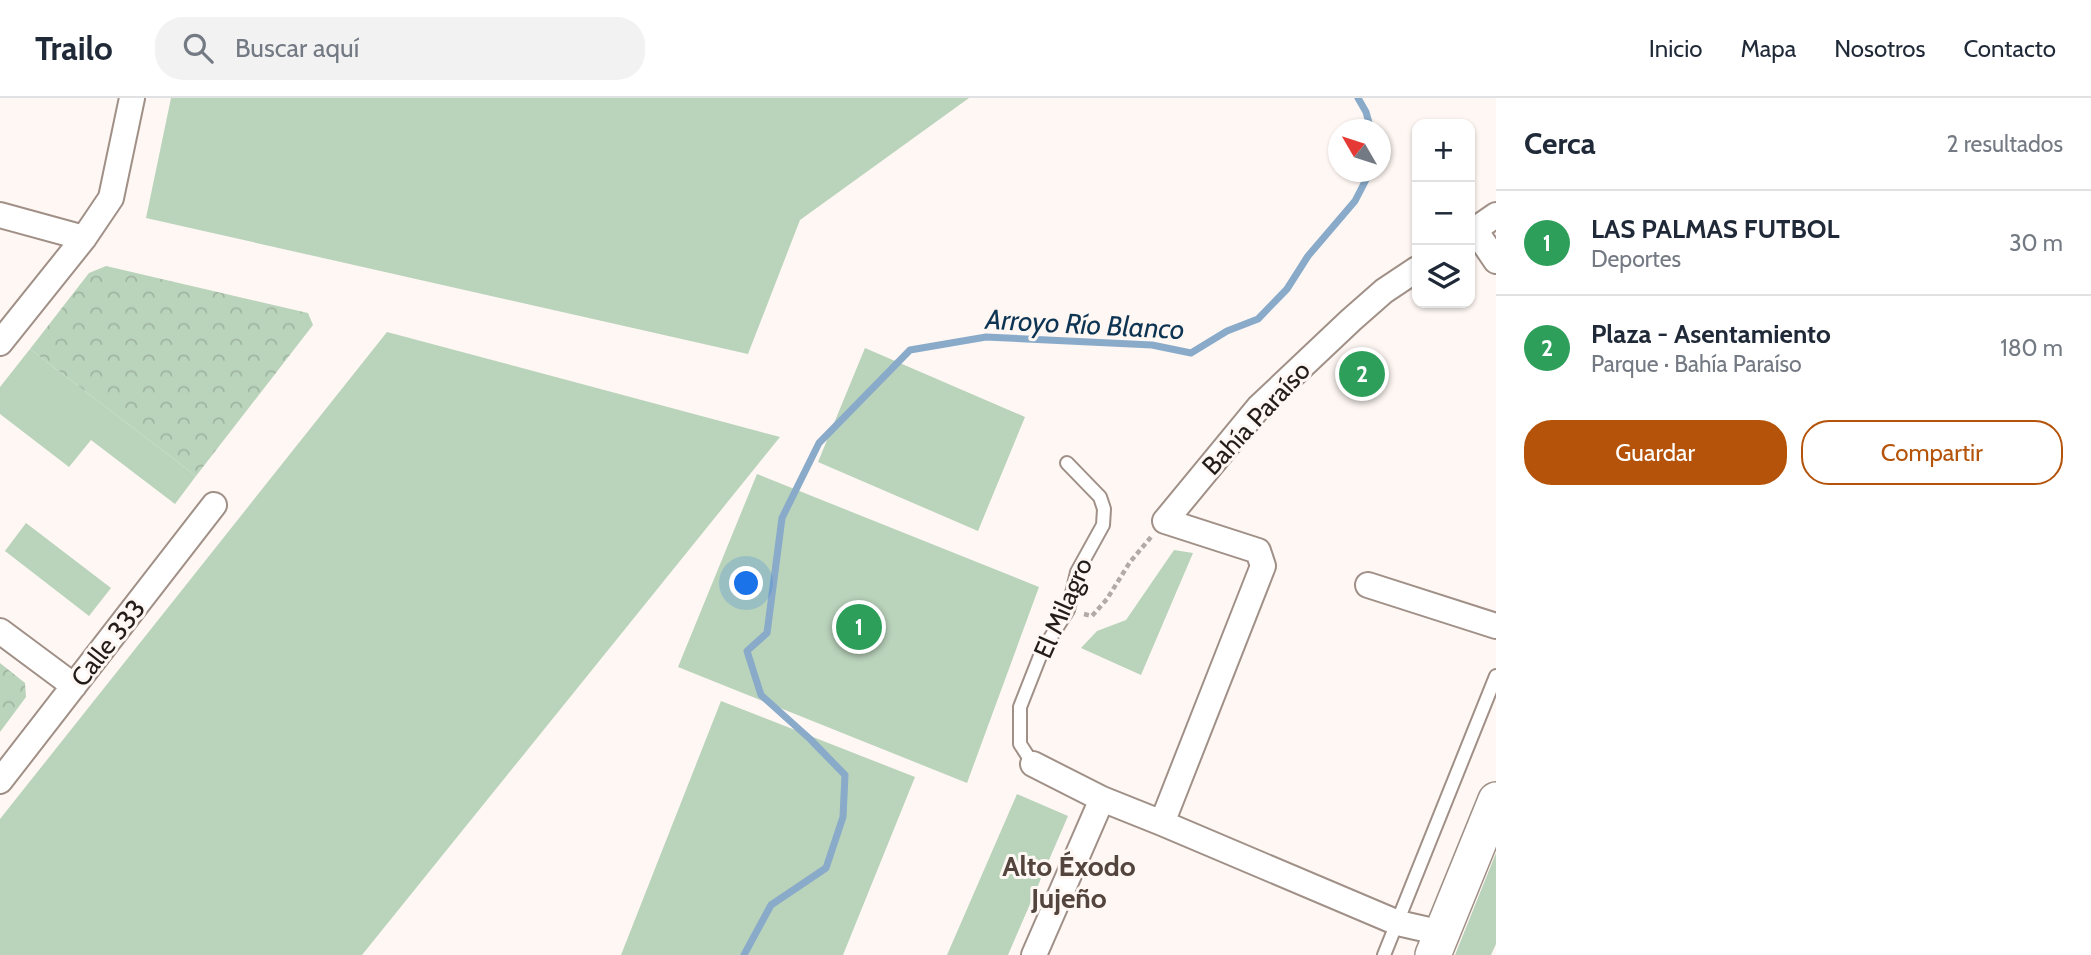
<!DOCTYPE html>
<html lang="es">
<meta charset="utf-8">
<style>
body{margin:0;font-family:Cabin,sans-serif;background:#f2f2f3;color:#1f2937}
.controls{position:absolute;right:21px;top:21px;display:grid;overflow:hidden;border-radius:14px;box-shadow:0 2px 5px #0004}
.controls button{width:63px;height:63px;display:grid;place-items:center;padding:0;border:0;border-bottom:2px solid #e0e1e3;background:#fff;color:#1f2937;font:35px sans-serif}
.compass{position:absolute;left:1328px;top:21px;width:63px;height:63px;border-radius:50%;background:#fff;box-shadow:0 2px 5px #0004;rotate:309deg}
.you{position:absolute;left:747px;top:486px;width:24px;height:24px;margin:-18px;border:5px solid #fff;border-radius:50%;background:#1a73e8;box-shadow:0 0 0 10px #1a73e833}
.badge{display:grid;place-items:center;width:46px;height:46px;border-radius:50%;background:#b45309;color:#fff;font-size:23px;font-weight:700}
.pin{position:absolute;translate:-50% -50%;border:4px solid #fff;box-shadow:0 2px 7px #0006}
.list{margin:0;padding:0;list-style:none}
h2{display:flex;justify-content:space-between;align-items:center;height:91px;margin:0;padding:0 28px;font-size:30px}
h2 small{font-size:23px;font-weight:400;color:#747a83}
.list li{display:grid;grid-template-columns:46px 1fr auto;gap:21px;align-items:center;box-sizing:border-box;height:105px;padding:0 28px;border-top:2px solid #e0e1e3}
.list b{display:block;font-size:26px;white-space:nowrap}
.list p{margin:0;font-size:23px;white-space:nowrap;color:#747a83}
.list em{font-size:23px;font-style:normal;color:#747a83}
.actions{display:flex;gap:14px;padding:21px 28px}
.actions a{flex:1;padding:16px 0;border:2px solid #b45309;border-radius:28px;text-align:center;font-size:24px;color:#b45309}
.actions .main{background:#b45309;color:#fff}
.icon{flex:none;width:38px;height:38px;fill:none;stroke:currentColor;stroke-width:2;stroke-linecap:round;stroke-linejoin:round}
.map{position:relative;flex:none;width:1496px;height:857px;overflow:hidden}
header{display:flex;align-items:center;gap:42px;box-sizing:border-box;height:98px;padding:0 35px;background:#fff;border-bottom:2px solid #e0e1e3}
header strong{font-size:33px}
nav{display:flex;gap:38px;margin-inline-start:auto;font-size:24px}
.search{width:490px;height:63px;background:#f2f2f3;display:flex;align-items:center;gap:18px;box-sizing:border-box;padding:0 24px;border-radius:28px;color:#747a83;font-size:26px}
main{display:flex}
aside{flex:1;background:#fff}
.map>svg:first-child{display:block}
.grass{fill:#bad3bb}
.park{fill:url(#park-crowns)}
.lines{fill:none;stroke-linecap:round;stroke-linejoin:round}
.stream{stroke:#89aac9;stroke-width:7}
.lane-casing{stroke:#a09087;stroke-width:16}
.street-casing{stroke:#a09087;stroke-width:28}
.secondary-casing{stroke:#a09087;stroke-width:38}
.path{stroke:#b1aaa6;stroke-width:4.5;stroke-dasharray:5 3.5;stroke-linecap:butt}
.lane{stroke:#fff;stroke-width:12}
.street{stroke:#fff;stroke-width:24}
.secondary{stroke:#fff;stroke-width:35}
.labels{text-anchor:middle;stroke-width:6;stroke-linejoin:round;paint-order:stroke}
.street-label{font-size:26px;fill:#231d1a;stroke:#fef7f3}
.water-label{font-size:28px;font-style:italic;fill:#0d3453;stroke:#fef7f3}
.neighbourhood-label{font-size:28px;font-weight:bold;fill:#53453d;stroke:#fef7f3}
</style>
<header>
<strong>Trailo</strong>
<div class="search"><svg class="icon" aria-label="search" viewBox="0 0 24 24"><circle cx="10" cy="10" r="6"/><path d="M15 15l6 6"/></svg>Buscar aquí</div>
<nav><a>Inicio</a><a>Mapa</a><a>Nosotros</a><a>Contacto</a></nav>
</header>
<main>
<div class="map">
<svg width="1496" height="857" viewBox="0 0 1496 857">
<defs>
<pattern id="park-crowns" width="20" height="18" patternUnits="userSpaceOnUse" patternTransform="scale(1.75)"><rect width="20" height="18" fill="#bad3bb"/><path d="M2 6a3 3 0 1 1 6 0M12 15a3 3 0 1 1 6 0" fill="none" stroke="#a0b5a0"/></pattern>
</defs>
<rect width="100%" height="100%" fill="#fef7f3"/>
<path class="grass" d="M 171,0 L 969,0 L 800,122 L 748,256 L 146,120 Z
M 387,234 L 780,339 L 362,857 L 0,857 L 0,721 Z
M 865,250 L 1025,319 L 978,433 L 818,364 Z
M 30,251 L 196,378 L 175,406 L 91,342 L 69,369 L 0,316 L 0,289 Z
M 757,376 L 1039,489 L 967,685 L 678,569 Z
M 26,425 L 111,490 L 89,518 L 5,453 Z
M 1174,452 L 1193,455 L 1141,577 L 1081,550 L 1097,533 L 1126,522 Z
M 721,603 L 915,679 L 843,857 L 621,857 Z
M 1017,696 L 1068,718 L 1008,857 L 947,857 Z
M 1496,755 L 1496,846 L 1491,857 L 1455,857 Z"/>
<path class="park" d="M 106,168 L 308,215 L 313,227 L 196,378 L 30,251 L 89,175 Z
M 1371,257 L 1383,271 L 1354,297 L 1342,281 Z
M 0,565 L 25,585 L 26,599 L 0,634 Z"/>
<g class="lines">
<path class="stream" d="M 1358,0 L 1366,14 L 1371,32
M 744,857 L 771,807 L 826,770 L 843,719 L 845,677 L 810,641 L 761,597 L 747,553 L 767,535 L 782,420 L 819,345 L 910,252 L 986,239 L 1152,247 L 1191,255 L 1227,233 L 1258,221 L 1287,191 L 1308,158 L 1355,103 L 1370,74"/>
<g class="lane-casing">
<path id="lane" d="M 1033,666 L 1020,646 L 1020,609 L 1042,553 L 1068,512 L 1077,474 L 1103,427 L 1104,411 L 1100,399 L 1067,365
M 1384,857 L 1496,578"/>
</g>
<g class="street-casing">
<path id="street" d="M 0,117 L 84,140
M 1475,132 L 1496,163
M 1470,135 L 1496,117
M 0,245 L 84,140 L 111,100 L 132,0
M 1368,487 L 1496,528
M 0,533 L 74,588
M 1033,666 L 1102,701 L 1162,725 L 1398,825 L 1442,835
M 0,683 L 214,407
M 1162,725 L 1263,468 L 1258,453 L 1165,423 L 1259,309 L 1351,222 L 1384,193 L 1417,171
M 1034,857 L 1102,701"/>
</g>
<g class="secondary-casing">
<path id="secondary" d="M 1433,857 L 1496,702"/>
</g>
<path class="path" d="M 1084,516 L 1092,518 L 1107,501 L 1130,464 L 1151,439"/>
<use href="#lane" class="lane"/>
<use href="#street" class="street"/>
<use href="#secondary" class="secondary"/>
</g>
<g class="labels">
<g class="street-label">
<text transform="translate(1256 320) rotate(-47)" y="9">Bahía Paraíso</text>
<text transform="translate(1063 510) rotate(-66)" y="9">El Milagro</text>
<text transform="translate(108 545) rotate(-52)" y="9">Calle 333</text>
</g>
<g class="water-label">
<text transform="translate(1085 226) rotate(3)" y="10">Arroyo Río Blanco</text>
</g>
<g class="neighbourhood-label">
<text x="1069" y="778">Alto Éxodo<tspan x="1069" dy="32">Jujeño</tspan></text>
</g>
</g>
</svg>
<div class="controls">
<button>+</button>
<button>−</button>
<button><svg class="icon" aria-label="layers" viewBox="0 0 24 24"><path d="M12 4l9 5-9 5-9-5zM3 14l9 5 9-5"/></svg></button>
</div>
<svg class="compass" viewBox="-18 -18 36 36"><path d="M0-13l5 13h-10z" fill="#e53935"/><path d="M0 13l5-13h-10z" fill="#747a83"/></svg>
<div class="you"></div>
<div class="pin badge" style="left:859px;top:529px;background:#2e9e5b">1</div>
<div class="pin badge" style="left:1362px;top:276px;background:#2e9e5b">2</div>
</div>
<aside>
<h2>Cerca<small>2 resultados</small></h2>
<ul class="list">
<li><span class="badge" style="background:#2e9e5b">1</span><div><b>LAS PALMAS FUTBOL</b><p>Deportes</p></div><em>30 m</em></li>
<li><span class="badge" style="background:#2e9e5b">2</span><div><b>Plaza - Asentamiento</b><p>Parque · Bahía Paraíso</p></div><em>180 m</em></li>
</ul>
<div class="actions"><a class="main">Guardar</a><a>Compartir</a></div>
</aside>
</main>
